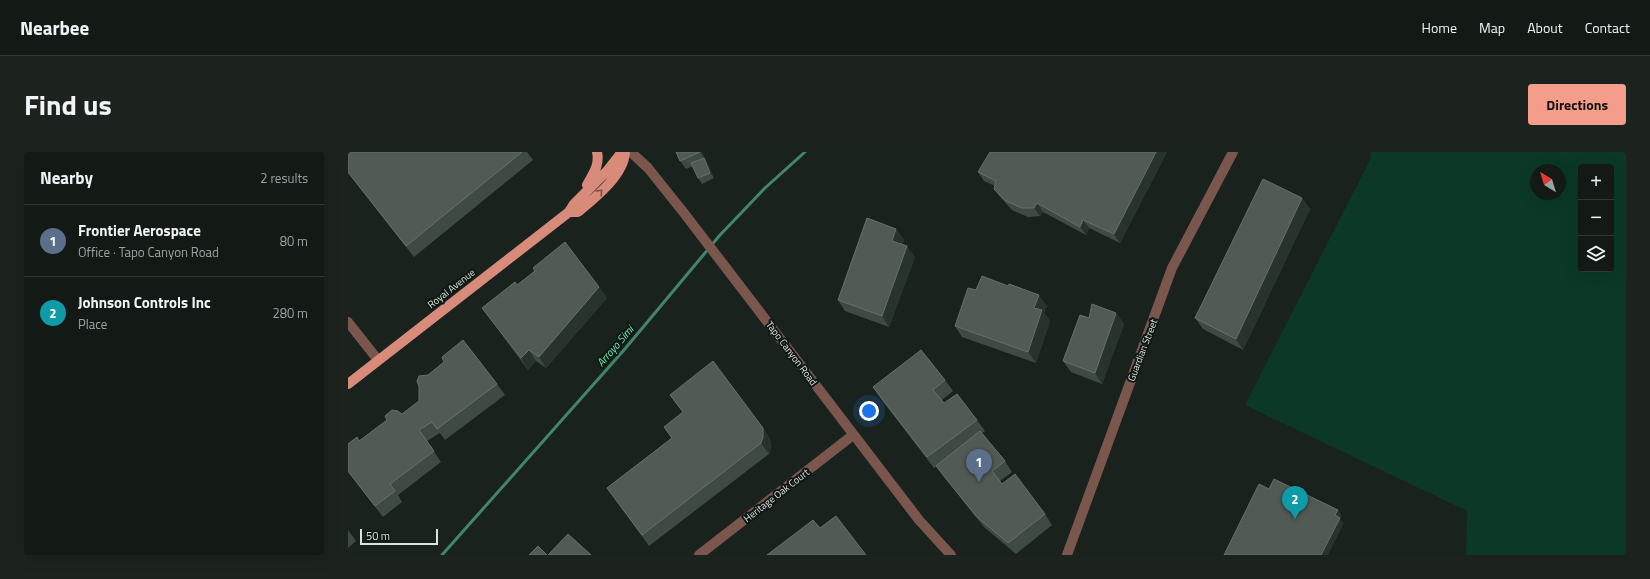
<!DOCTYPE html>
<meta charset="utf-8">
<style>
body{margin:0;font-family:"Titillium Web",sans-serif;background:#1c231f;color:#f1f3f6}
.controls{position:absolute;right:12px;top:12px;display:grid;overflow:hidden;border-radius:4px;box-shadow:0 4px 16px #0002}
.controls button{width:36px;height:36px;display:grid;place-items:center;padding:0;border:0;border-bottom:1px solid #323835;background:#131a16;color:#f1f3f6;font:20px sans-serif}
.compass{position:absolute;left:1182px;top:12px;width:36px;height:36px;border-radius:50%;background:#131a16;box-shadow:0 4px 16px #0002;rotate:322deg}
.scale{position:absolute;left:12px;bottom:10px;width:78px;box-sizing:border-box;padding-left:4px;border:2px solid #dde3e0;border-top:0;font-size:11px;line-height:14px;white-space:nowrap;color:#dde3e0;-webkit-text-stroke:3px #101814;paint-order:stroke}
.you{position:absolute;left:521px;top:259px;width:14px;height:14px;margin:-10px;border:3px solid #fff;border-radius:50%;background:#1a73e8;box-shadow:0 0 0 6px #1a73e833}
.badge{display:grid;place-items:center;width:26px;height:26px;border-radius:50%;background:#f49d8b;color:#fff;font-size:13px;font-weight:700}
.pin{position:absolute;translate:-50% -33px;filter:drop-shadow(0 1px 2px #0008)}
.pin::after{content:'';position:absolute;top:21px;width:14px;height:12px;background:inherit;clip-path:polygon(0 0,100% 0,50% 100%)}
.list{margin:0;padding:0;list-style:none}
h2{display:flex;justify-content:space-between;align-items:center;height:52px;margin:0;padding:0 16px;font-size:17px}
h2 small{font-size:13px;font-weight:400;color:#9da1a1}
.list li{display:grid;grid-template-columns:26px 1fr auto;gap:12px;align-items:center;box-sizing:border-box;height:72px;padding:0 16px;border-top:1px solid #323835}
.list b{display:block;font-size:15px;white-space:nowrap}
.list p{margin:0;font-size:13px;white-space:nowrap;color:#9da1a1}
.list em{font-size:13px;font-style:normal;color:#9da1a1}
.icon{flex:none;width:22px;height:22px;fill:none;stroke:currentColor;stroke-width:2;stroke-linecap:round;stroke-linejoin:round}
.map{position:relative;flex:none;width:1278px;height:403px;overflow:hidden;border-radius:4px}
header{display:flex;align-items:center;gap:24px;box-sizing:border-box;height:56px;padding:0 20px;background:#131a16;border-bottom:1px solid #323835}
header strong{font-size:19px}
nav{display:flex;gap:22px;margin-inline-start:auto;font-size:14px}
.intro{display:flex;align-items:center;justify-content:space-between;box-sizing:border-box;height:96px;padding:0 24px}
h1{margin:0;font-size:28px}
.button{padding:10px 18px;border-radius:4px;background:#f49d8b;color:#111;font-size:14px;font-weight:700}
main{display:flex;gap:24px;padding:0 24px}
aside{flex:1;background:#131a16;border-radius:4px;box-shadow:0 4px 16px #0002}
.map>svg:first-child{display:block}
.green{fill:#0b3926;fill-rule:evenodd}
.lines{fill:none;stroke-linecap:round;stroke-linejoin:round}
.stream{stroke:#42856e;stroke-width:3}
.minor{stroke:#7b564d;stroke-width:10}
.major{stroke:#d98b7b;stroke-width:10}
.wall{fill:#404a45}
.shaded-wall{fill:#29332e}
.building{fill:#515a55;stroke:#67706b}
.oneway{stroke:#745248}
.labels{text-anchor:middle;stroke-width:4;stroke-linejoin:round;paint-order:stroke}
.street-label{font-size:10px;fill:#dde3e0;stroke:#101814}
.water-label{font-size:11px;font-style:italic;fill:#67eeb2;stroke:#101814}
</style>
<header>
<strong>Nearbee</strong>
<nav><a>Home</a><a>Map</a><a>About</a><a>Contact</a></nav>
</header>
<div class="intro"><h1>Find us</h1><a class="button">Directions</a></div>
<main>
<aside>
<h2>Nearby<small>2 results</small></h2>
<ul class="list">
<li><span class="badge" style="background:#5c6f8a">1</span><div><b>Frontier Aerospace</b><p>Office · Tapo Canyon Road</p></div><em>80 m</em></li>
<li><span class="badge" style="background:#0f9aa8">2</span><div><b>Johnson Controls Inc</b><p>Place</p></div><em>280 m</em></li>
</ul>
</aside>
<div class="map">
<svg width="1278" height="403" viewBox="0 0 1278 403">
<rect width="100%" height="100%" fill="#19221d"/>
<path class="green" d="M 1022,0 L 1278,0 L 1278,403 L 1118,403 L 1119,359 L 897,253 L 1023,6 ZM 1233,15 L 1263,15 L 1263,117 L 1233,117 ZM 1188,18 L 1212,18 L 1212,42 L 1188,42 Z"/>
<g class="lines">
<path class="stream" d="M 94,403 L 276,198 L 372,83 L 417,36 L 457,0"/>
<path class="minor" d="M 283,0 L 300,16 L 336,61 L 571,368 L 603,403
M 0,170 L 30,208
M 351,403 L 505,283
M 719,403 L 824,116 L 885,0"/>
<path class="major" d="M 239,33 C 245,22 252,13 249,0
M 221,60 L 230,60 C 247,46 276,23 277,0
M 0,232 L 221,60 L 226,52 L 259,19 L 274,0"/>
</g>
<path class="wall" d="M 0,0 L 179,0 L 185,8 L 66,105 L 0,21 Z
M 328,0 L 354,0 L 366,26 L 354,32 L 350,26 L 345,14 L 338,17 L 332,9 Z
M 819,0 L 772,91 L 741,76 L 738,83 L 695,60 L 692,64 L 680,65 L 664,58 L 652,45 L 646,37 L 647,34 L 636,29 L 630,20 Z
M 954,46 L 962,57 L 895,198 L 855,177 L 847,166 Z
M 548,77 L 556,88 L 554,92 L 567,105 L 541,175 L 497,159 L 490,148 Z
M 169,133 L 251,135 L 259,146 L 198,216 L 188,209 L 180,218 L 134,156 Z
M 628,138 L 699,154 L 696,161 L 702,169 L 688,211 L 614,185 L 607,174 Z
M 768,161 L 776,172 L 754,232 L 723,220 L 715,209 L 741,166 Z
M 597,228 L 605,239 L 594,248 L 596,251 L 629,268 L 637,279 L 634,281 L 657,309 L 664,320 L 652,329 L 654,332 L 697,362 L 704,373 L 668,402 L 636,375 L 596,325 L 589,314 L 586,316 L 533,247 L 525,235 Z
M 149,232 L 157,243 L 97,288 L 92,281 L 79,289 L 93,310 L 50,343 L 54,350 L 35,365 L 0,320 L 0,292 L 11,289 L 54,262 L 71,249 L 71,235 Z
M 322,243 L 415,276 L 422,287 L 423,296 L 421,302 L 301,394 L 259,336 L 324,286 L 316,275 L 335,260 Z
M 0,378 L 8,389 L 0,396 Z"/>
<path class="shaded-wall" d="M 352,0 L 354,0 L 358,9 Z
M 808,0 L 819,0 L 772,91 L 766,82 Z
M 356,6 L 360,12 L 366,26 L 362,21 Z
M 954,46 L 962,57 L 895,198 L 888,187 Z
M 689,51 L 695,60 L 692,64 L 686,56 Z
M 735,68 L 741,76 L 738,83 L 732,75 Z
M 548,77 L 556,88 L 552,100 L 544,89 Z
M 559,94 L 567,105 L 541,175 L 534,164 Z
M 251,135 L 259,146 L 198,216 L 191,205 Z
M 691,143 L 699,154 L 696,161 L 702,169 L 688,211 L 680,200 L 686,156 Z
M 768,161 L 776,172 L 754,232 L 747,221 Z
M 181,198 L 188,209 L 180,218 L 173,206 Z
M 415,276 L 422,287 L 423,296 L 421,302 L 413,291 Z
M 990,358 L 994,364 L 992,367 L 996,371 L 980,403 L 973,403 L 987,363 Z"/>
<path class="building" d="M 0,0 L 174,0 L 58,94 L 0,20 Z
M 328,0 L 352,0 L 332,9 Z
M 642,0 L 808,0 L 766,82 L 735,68 L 732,75 L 689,51 L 686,56 L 674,56 L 658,49 L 646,37 L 648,29 L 630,20 Z
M 356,6 L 362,21 L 350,26 L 343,11 Z
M 915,27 L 954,46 L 888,187 L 847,166 Z
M 519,66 L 548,77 L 544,89 L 559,94 L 534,164 L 490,148 Z
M 217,90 L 251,135 L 191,205 L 181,198 L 173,206 L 134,156 L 167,130 L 169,133 L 187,119 L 185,116 Z
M 634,124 L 660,134 L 661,132 L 691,143 L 686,156 L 694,158 L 680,200 L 607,174 L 620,136 L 628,138 Z
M 744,152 L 768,161 L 747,221 L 715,209 L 732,163 L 741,166 Z
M 115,188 L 149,232 L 89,277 L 84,270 L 71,278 L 86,299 L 42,332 L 47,339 L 27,354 L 0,319 L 0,292 L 9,285 L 11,289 L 39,268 L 37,264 L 44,258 L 50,259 L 54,262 L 71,249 L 71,235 L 69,229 L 71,224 L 80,223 L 96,210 L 94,205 Z
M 573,198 L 597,228 L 585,238 L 596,251 L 609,242 L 629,268 L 579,305 L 525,235 Z
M 365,209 L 415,276 L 415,285 L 413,291 L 294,383 L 259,336 L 324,286 L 316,275 L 335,260 L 322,243 Z
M 632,279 L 657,309 L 644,319 L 654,332 L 667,322 L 697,362 L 660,391 L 628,364 L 588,314 Z
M 926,327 L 990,358 L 987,363 L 992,366 L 973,403 L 876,403 L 911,332 L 921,337 Z
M 488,364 L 518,403 L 419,403 L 465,368 L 472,376 Z
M 220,382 L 243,403 L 200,403 Z
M 190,394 L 199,403 L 181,403 Z"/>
<defs><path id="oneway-chevron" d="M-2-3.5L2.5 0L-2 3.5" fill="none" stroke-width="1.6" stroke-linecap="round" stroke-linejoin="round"/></defs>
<use class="oneway" href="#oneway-chevron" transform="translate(252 40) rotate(-46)"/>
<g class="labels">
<g class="street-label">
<text transform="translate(103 136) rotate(-38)" y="4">Royal Avenue</text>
<text transform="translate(794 198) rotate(-69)" y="4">Guardian Street</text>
<text transform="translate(444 201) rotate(53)" y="4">Tapo Canyon Road</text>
<text transform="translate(428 343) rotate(-38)" y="4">Heritage Oak Court</text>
</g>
<g class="water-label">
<text transform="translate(267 194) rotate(-49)" y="4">Arroyo Simi</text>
</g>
</g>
</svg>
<div class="controls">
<button>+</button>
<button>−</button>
<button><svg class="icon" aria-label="layers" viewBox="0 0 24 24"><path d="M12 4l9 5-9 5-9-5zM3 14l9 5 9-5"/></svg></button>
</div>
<svg class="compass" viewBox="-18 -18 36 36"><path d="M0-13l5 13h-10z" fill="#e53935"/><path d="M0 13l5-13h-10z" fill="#9da1a1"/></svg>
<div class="scale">50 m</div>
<div class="you"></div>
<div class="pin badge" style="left:631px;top:330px;background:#5c6f8a">1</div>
<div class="pin badge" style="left:947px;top:367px;background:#0f9aa8">2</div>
</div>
</main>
